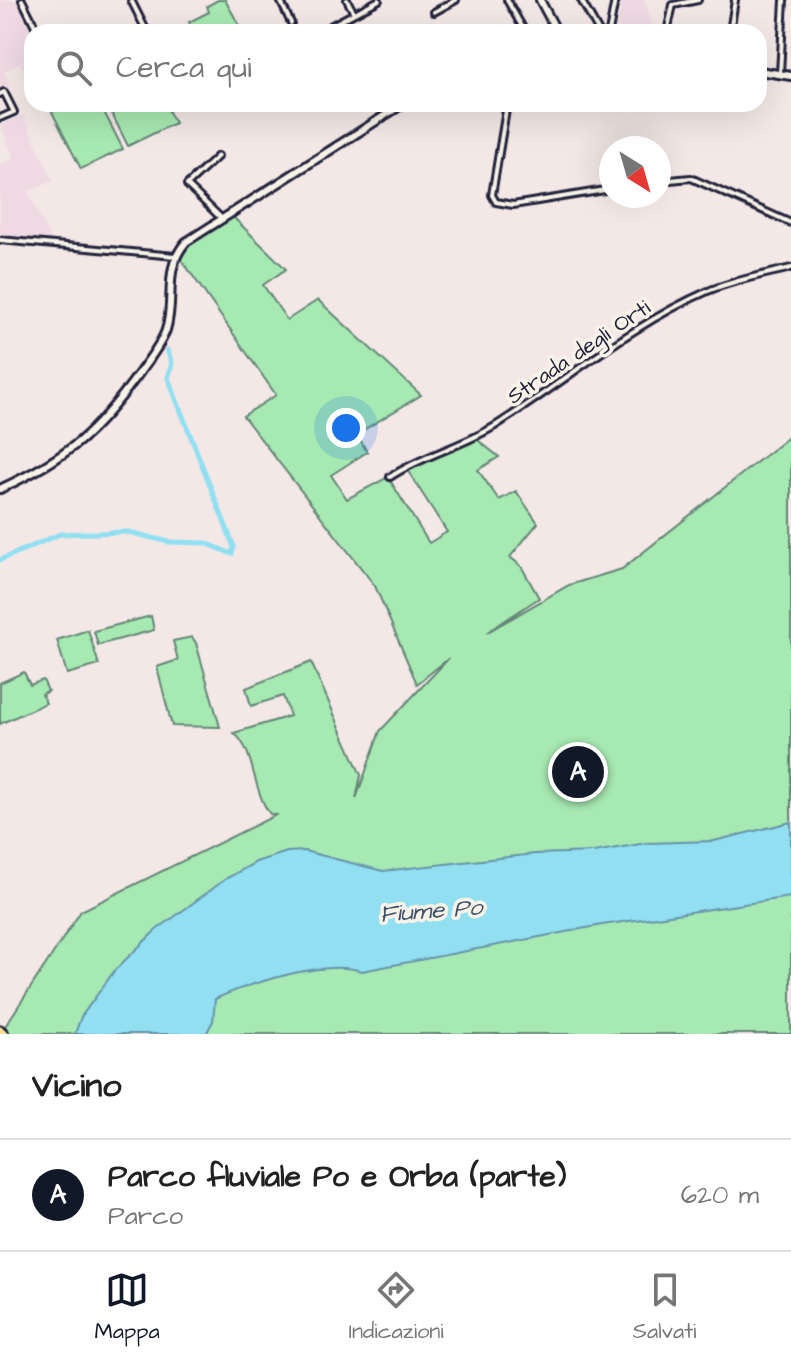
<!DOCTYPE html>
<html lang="it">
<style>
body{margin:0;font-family:"Architects Daughter",sans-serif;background:#f2f2f2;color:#222}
.compass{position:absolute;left:599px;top:136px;width:72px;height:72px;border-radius:50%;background:#fff;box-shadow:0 8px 32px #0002;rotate:143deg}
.you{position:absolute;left:346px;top:428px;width:28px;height:28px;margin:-20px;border:6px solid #fff;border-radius:50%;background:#1a73e8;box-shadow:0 0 0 12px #1a73e833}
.badge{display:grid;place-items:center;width:52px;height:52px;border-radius:50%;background:#111827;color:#fff;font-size:26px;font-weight:700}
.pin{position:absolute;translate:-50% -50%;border:4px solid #fff;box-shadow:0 2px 8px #0006}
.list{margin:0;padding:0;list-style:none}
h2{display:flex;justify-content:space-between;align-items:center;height:104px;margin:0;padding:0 32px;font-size:34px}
h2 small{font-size:26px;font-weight:400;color:#767676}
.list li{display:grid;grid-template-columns:52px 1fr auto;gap:24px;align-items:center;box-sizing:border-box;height:112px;padding:0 32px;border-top:2px solid #e0e0e0}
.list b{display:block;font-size:30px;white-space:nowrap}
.list p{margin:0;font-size:26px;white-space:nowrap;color:#767676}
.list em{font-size:26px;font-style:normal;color:#767676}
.icon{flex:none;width:44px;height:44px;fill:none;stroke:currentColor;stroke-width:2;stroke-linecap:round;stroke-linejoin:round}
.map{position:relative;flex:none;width:791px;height:1034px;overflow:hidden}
.search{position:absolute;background:#fff;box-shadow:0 8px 32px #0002;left:24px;right:24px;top:24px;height:88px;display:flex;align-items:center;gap:20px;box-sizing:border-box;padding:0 28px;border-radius:24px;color:#767676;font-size:30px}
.sheet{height:216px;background:#fff}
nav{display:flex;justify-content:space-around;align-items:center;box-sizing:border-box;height:112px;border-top:2px solid #e0e0e0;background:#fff;font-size:22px;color:#767676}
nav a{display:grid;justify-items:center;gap:4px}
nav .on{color:#111827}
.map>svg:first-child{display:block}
.built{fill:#efdae4}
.green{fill:#a7e9b2;stroke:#648676;stroke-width:2}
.water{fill:#92dff2;stroke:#6593a9;stroke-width:2}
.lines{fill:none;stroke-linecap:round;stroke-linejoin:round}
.canal{stroke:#92dff2;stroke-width:5}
.street-casing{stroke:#22223b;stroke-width:10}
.secondary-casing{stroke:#22223b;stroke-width:12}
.highway-casing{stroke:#22223b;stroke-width:15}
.street{stroke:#f7f3e8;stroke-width:4}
.secondary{stroke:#f7f3e8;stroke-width:6}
.highway{stroke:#f9df96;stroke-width:9}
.labels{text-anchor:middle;stroke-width:7;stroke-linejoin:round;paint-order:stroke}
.street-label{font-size:22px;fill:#22223b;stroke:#f7f3e8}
.water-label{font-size:24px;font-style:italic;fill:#3e5169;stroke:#f7f3e8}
</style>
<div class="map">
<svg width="791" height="1034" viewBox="0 0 791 1034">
<rect width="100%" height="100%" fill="#f3e8e6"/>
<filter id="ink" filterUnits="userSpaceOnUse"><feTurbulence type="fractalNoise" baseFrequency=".0125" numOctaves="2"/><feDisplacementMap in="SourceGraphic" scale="16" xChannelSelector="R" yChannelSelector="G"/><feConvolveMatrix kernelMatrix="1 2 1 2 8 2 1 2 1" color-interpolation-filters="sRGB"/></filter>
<g filter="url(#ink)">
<path class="built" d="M 0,0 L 20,0 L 36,32 L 32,32 L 32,84 L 20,63 L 4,72 L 10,85 L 0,90 Z
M 622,0 L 645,0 L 653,28 L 664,32 L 616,32 Z
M 23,115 L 53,181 L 28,192 L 51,240 L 0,236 L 0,165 L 14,158 L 0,125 Z"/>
<path class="green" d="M 218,0 L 225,0 L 243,32 L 194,32 L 189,22 L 209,12 L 207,6 Z
M 64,104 L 100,104 L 123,149 L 81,169 L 51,110 Z
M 107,104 L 165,104 L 175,123 L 128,146 Z
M 231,215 L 286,269 L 263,285 L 287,320 L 318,300 L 421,395 L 357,434 L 367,452 L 331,475 L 347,499 L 388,477 L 429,543 L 447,532 L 406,468 L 474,437 L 499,457 L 478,470 L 499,500 L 516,491 L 538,523 L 510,557 L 521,566 L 539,598 L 486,633 L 569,585 L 622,569 L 791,435 L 791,1034 L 0,1034 L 81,911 L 276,815 L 270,814 C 252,790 255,750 234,733 L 290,716 L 283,696 L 251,706 L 246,688 L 311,662 L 361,775 L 356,799 L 380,731 L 449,658 L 417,684 L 375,586 L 243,416 L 276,395 L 179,256 L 187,244 Z
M 151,616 L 154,630 L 98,645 L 94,631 Z
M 88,630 L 99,665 L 67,674 L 57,640 Z
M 192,637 L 196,643 L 220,727 L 172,726 L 157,667 L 178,660 L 173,641 Z
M 24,672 L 30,685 L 43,680 L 48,691 L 42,694 L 46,703 L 0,724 L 0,683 Z"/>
<path class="water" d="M 791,822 L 791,897 L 602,925 L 362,971 C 324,959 251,983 215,999 L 213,1021 L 206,1034 L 75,1034 L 81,1017 L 115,970 L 155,931 L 227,878 L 256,862 L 287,852 L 304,851 L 383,871 L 535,854 L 594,852 L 646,843 L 714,841 Z"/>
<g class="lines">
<path class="canal" d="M 0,560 L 60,534 L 128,532 L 169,542 L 206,543 L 232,554 L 234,547 L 168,378 L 172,363 L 167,350"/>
<g class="street-casing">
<path id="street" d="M 22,0 L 38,32
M 131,0 L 147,32
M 280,0 L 291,23
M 347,0 L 354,13
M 507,0 L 524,30
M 581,0 L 599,32
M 673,5 L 698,0
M 434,12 L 456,0
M 319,32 L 379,0
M 609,32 L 615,0
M 667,32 L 673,5
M 730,32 L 735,0
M 780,73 L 784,0
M 0,94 L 4,92 L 14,112 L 0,118
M 507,104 L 492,195 L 496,202 L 513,205 L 611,189
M 218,156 L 187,185 L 221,218
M 659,181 L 691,178 L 791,223
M 0,240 L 175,256
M 390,477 C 423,455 461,447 495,426 C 566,381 630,325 708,291 C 734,280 763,275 791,268"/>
</g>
<g class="secondary-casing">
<path id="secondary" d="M 540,0 L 557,32
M 518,32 L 544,32
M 759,71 L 791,76
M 0,489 C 69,457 96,433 140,372 C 149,359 161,345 166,330 C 176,298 162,270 186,242 L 403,104"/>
</g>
<g class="highway-casing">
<path id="highway" d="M 0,1031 L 3,1034"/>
</g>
<use href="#street" class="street"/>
<use href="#secondary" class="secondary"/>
<use href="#highway" class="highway"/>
</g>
</g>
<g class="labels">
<g class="street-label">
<text transform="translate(578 351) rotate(-34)" y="8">Strada degli Orti</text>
</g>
<g class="water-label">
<text transform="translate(431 910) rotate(-4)" y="8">Fiume Po</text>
</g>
</g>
</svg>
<svg class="compass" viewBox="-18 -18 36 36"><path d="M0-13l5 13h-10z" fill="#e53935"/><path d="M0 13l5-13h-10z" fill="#767676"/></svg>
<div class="you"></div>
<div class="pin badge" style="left:578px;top:772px">A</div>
<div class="search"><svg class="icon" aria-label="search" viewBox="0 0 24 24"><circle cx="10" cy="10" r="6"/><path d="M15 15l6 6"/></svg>Cerca qui</div>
</div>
<section class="sheet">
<h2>Vicino<small></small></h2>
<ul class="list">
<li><span class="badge">A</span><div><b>Parco fluviale Po e Orba (parte)</b><p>Parco</p></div><em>620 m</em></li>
</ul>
</section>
<nav>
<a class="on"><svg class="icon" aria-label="map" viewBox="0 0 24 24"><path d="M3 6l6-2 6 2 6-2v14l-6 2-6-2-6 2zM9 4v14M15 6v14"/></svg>Mappa</a>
<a><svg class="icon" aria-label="directions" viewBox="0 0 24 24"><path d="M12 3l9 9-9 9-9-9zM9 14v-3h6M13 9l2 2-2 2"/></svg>Indicazioni</a>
<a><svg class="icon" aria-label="saved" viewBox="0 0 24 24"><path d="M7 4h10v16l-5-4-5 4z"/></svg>Salvati</a>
</nav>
